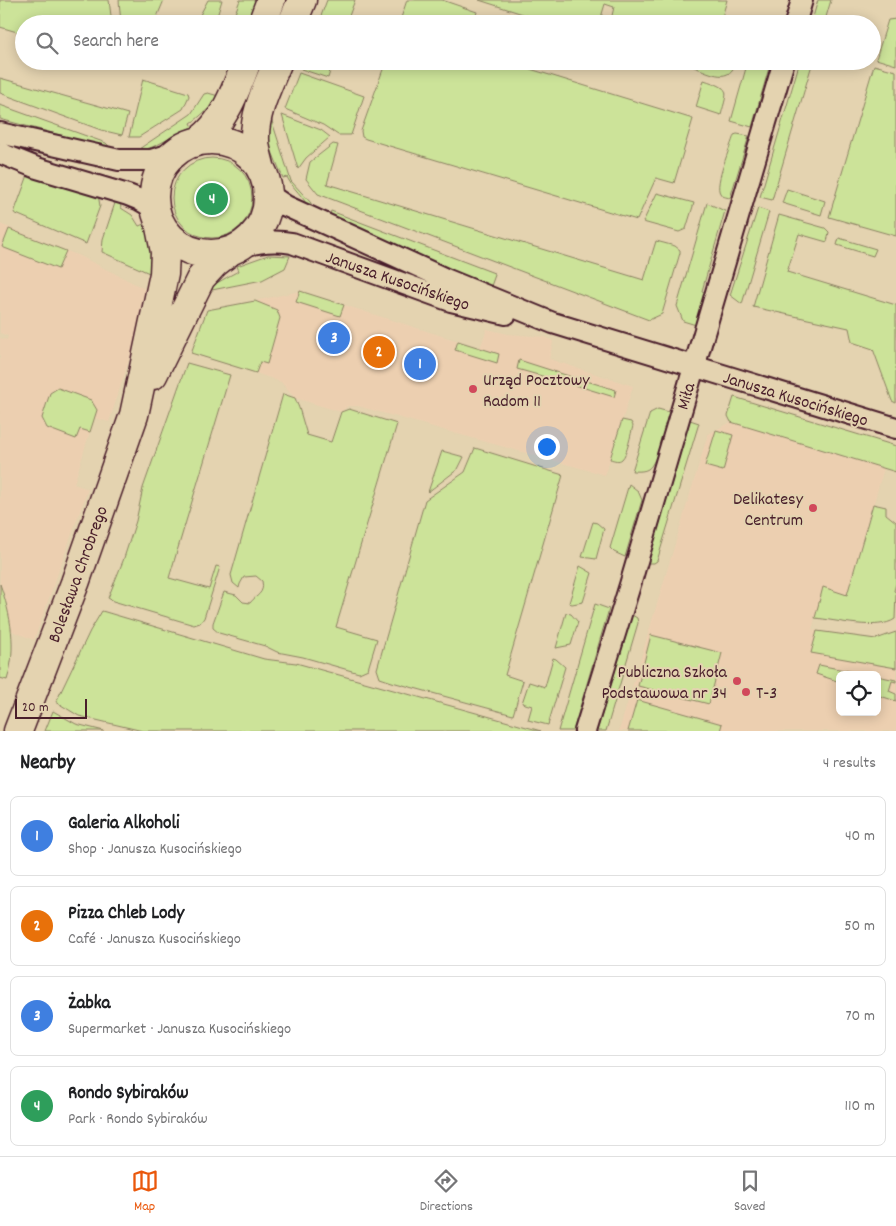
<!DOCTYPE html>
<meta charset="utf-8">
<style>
body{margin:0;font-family:Dekko,sans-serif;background:#f2f2f2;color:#202124}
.controls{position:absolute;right:15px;bottom:15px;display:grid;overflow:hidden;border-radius:8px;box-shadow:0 2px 12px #0003}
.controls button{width:45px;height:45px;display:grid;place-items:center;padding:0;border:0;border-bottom:1px solid #e0e0e0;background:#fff;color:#202124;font:25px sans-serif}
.scale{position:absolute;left:15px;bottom:12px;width:72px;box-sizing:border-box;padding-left:5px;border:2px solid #4a1f2b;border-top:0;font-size:14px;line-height:18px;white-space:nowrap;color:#4a1f2b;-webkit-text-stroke:4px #e4d3b0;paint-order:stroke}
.you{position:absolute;left:546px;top:446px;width:18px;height:18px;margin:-12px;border:4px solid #fff;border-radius:50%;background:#1a73e8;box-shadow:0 0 0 8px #1a73e833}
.badge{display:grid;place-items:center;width:32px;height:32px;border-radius:50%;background:#ea580c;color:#fff;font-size:16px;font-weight:700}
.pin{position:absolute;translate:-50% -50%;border:2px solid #fff;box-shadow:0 1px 5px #0006}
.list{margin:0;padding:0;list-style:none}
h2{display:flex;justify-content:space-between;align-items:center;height:65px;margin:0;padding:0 20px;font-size:21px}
h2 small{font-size:16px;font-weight:400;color:#757577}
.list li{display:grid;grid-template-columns:32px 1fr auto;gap:15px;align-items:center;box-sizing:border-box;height:80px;margin:0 10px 10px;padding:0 10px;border:1px solid #e0e0e0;border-radius:8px}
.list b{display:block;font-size:19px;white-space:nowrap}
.list p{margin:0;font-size:16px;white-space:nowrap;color:#757577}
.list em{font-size:16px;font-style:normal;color:#757577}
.icon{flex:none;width:28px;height:28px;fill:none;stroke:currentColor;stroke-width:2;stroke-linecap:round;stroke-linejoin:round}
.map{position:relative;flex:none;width:896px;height:731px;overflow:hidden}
.search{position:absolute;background:#fff;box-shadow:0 2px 12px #0003;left:15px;right:15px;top:15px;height:55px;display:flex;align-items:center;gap:12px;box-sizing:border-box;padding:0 18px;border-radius:28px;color:#757577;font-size:19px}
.sheet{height:425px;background:#fff}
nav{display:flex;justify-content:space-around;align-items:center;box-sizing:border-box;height:70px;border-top:1px solid #e0e0e0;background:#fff;font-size:14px;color:#757577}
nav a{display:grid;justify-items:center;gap:2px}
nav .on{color:#ea580c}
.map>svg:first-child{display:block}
.built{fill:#eccfb0;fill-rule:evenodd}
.green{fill:#cce399;stroke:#8b8162}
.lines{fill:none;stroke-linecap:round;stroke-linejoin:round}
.street-casing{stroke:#4a1f2b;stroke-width:24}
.secondary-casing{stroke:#4a1f2b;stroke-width:31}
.street{stroke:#e4d3b0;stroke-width:20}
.secondary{stroke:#e4d3b0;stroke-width:28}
.poi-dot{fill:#d1495b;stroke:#e4d3b0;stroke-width:2}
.labels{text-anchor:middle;stroke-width:4;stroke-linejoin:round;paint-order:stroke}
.street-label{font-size:18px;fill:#4a1f2b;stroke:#e4d3b0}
.poi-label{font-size:18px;fill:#4a1f2b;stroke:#e4d3b0;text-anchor:start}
</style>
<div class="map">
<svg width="896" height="731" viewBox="0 0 896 731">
<rect width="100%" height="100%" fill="#e4d3b0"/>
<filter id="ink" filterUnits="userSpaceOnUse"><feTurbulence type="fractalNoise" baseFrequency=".02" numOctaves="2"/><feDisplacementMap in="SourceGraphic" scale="10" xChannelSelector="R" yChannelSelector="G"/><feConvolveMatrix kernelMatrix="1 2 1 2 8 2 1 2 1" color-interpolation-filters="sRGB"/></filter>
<g filter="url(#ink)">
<path class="built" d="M 0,224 L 82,257 L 151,292 L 109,422 L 94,418 L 74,484 L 88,489 L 34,640 L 12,631 L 7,604 L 0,584 L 0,338 L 7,340 L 8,336 L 0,333 Z
M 300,291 L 480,348 L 487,329 L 508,334 L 545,337 L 553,341 L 553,343 L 549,359 L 633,386 L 605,475 L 358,406 L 348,406 L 341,412 L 295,398 L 281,382 L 256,373 L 260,362 L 267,364 L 277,310 L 255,301 Z
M 731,422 L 884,468 L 847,595 L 823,587 L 812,630 L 876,639 L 896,632 L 896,731 L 619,731 L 708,434 ZM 840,675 L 877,675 L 877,712 L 840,712 Z"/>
<path class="green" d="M 0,0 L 109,0 L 112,24 L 24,24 L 24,34 L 0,27 Z
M 119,0 L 164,0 L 154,24 L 121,24 Z
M 208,0 L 222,0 L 216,20 L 200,15 Z
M 240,0 L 259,0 L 250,24 L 231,24 Z
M 327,0 L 355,0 L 346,24 L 318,24 Z
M 407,0 L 442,0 L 477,12 L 473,24 L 399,24 Z
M 479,0 L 727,0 L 720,24 L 614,24 L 614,21 L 611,20 L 614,7 L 605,4 L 599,24 L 554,24 Z
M 818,0 L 831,0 L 824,24 L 811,24 Z
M 896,19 L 896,65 L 876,59 L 888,20 Z
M 304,61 L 333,61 L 328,78 L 301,69 Z
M 386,61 L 504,61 L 693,119 L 674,183 L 656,178 L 637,220 L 366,139 L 362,137 L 361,131 Z
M 694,61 L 736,61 C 730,85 711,73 694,67 Z
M 748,61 L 771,61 L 752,127 L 731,121 Z
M 800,61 L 813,61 L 772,200 L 760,197 Z
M 874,65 L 896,71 L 896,236 L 829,217 Z
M 299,73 L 364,96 L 351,135 L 338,135 L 323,125 L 285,109 Z
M 0,78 L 128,114 L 122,135 L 101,130 L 0,93 Z
M 143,79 L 188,93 L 189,96 L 183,109 L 139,137 L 129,137 Z
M 704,80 C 731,89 728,89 721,115 L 696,107 Z
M 208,93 L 222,97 L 220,103 C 210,104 201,117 191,123 L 193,127 C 172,134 158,149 136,151 L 191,114 L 204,94 Z
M 0,105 L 106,143 L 112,149 L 0,119 Z
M 270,115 L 291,181 L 311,203 L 311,209 L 307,207 C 305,197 292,188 287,177 L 283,178 L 268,142 Z
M 282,115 L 321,130 L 330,137 L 306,158 L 298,169 Z
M 737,134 L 749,136 L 730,198 C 726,197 722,197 720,193 C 714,184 731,146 734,135 Z
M 333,144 L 338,145 L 327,184 L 644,280 L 656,241 L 675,246 L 680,250 L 680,253 L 662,314 L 649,320 L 318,194 L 306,179 L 310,162 Z
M172 198a40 40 0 1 1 80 0a40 40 0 1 1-80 0Z
M 28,175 L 98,194 L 100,206 L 86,244 L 14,213 Z
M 787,189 L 825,201 L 821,215 L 782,203 Z
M 657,193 L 694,203 L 686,229 L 679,232 L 643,222 Z
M 116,200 L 120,202 L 121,208 L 132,215 L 139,226 L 144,224 L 152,242 L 156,276 L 102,252 L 103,239 Z
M 707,203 L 725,211 L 702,291 L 706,293 L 696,325 L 683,321 L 677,306 Z
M 758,208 L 769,212 L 742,304 L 730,295 Z
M 331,211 L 494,273 L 495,275 L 491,286 C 436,266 384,237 329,216 Z
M 779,215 L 825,228 L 829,232 L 827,242 L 799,234 L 787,272 L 896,305 L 896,403 L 892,401 L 873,349 L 852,342 L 849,328 L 753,307 Z
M 9,229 L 66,251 L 58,269 L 2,247 Z
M 839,238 L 876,249 L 873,256 L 837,245 Z
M 268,255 L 290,256 L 285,268 L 262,280 L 212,290 L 205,290 L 207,286 C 215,286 229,275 239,271 L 237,266 Z
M 300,291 L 344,305 L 340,316 L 296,302 Z
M 255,301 L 277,310 L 280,318 L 267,364 L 260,362 L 256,373 L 191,353 L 207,310 Z
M 458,341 L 499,354 L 497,363 L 455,350 Z
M 519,360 L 572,377 L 570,384 L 517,369 Z
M 187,363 L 230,375 L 169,578 L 209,589 L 216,566 L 220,567 L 204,618 L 200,623 L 194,625 L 113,601 L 108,598 L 123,561 L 136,521 L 143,488 Z
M 577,378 L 616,390 L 614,397 L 575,385 Z
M 58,388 L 91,400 L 97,410 L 90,432 L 80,429 L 76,439 L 47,428 L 42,418 L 50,393 Z
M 283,394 L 295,398 L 299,408 L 307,435 L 331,442 L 341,412 L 349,409 L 397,424 L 336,627 L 377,639 L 368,669 L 359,673 L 303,657 L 277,652 L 265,646 L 219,633 L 213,628 L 213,623 L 224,592 L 236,595 L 243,602 L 250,603 C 256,595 265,594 262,581 L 256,576 L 244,577 L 240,584 L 239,588 L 233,583 L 231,575 Z
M 734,397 L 896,446 L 896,472 L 731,422 L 728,416 Z
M 658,409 L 669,412 C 665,424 658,463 648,469 C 643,472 637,471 632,471 L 650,413 Z
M 622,420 L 631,422 L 633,426 C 631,433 627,455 622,459 C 619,462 614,460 610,459 Z
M 690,420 L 699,423 L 657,561 L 654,563 L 648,563 Z
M 716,430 L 733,435 L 723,471 L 705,466 Z
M 475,448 L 563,475 L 505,675 L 523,681 L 513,715 L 392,682 L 380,678 L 377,669 L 425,500 L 465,472 Z
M 442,451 L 464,457 L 458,469 L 428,492 Z
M 629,484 L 638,491 L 642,500 L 625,557 L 614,552 L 610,548 Z
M 873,504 L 886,507 L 886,514 L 896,522 L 896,583 L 894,591 L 896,592 L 895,619 C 878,631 836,620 815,618 L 823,587 L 847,595 Z
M 593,522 L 597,523 L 604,529 L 596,559 L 582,557 Z
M 580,566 L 592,573 L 583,602 L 572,604 L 569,603 Z
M 0,584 C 11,615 17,648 7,680 L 0,678 Z
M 595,604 L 609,609 L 573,731 L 558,731 Z
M 102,611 L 264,659 L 296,663 L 541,731 L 143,731 L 79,716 L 56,702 L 90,631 Z
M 566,613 L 571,614 L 578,622 L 571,645 L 556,648 Z
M 632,615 L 637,618 L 638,623 L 606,731 L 597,731 Z
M 817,631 L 876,639 L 896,632 L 896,668 L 811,653 Z
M 651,635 L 722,653 L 709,704 L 638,686 Z
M 553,658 L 556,659 L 565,667 L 548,725 L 528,720 L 532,706 L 522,703 L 529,682 L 545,687 Z
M 819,665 L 869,675 L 840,675 L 840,682 L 816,674 Z
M 877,676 L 896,680 L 896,682 L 892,681 L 889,691 L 896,694 L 896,701 L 877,695 Z
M 637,700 L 722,724 L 720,731 L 628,731 Z
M 53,711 L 76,724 L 104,731 L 45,731 Z"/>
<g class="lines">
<g class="street-casing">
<path id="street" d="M 795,24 L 802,0
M 0,133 L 119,160 L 151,160 L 171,154
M 0,153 L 37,168 L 128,195 L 138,199 L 155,209
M 267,191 L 274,198 L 286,206 L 448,280 L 553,323 L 896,428
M 244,246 C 261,241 275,240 292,243 L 451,301 L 506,314
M 585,731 L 630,585 L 784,61"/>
</g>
<g class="secondary-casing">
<path id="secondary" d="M 262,24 L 271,0
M 292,24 L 302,0
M154 197a57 57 0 1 1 114 0a57 57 0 1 1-114 0Z
M 199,141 C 225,122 236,89 247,61
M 261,170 C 259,160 255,150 255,140 C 254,112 268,86 278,61
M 153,375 L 201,278 L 215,263 L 228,253
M 18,731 L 75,583 L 134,415 L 164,274 L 165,252 L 159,222"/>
</g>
<use href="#street" class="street"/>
<use href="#secondary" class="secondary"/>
</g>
</g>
<g class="poi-dot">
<circle cx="473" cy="389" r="5"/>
<circle cx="813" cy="508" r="5"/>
<circle cx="737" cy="681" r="5"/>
<circle cx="746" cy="692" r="5"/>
</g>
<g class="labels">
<g class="street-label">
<text transform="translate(398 280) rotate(19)" y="6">Janusza Kusocińskiego</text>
<text transform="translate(685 396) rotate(-74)" y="6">Miła</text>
<text transform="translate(796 398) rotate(17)" y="6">Janusza Kusocińskiego</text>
<text transform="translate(77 574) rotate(-70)" y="6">Bolesława Chrobrego</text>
</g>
<g class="poi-label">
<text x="483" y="385">Urząd Pocztowy<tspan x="483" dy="21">Radom 11</tspan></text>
<text x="803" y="504" text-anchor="end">Delikatesy<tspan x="803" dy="21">Centrum</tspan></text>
<text x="727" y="677" text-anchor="end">Publiczna Szkoła<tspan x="727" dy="21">Podstawowa nr 34</tspan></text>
<text x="756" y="698">T-3</text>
</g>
</g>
</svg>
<div class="controls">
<button><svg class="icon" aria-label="locate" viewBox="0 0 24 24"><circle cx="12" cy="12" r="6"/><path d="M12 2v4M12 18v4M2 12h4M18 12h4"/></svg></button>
</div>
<div class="scale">20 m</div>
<div class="you"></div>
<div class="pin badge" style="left:420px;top:364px;background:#3f7fe0">1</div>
<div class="pin badge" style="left:379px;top:352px;background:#e8710a">2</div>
<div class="pin badge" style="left:334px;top:338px;background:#3f7fe0">3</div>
<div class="pin badge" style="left:212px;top:199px;background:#2e9e5b">4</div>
<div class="search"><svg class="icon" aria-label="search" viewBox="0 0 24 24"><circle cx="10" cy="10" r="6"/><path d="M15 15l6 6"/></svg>Search here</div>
</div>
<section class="sheet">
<h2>Nearby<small>4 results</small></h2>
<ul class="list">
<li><span class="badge" style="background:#3f7fe0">1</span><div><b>Galeria Alkoholi</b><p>Shop · Janusza Kusocińskiego</p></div><em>40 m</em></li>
<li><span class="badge" style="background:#e8710a">2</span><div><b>Pizza Chleb Lody</b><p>Café · Janusza Kusocińskiego</p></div><em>50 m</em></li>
<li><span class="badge" style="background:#3f7fe0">3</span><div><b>Żabka</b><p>Supermarket · Janusza Kusocińskiego</p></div><em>70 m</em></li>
<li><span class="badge" style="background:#2e9e5b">4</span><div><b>Rondo Sybiraków</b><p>Park · Rondo Sybiraków</p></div><em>110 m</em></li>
</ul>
</section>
<nav>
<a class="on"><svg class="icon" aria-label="map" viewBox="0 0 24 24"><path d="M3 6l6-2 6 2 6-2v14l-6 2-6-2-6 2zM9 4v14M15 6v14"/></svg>Map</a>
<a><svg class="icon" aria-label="directions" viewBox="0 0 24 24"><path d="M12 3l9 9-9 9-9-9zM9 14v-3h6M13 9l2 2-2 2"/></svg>Directions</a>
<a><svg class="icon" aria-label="saved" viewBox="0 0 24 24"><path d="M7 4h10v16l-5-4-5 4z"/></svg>Saved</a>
</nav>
